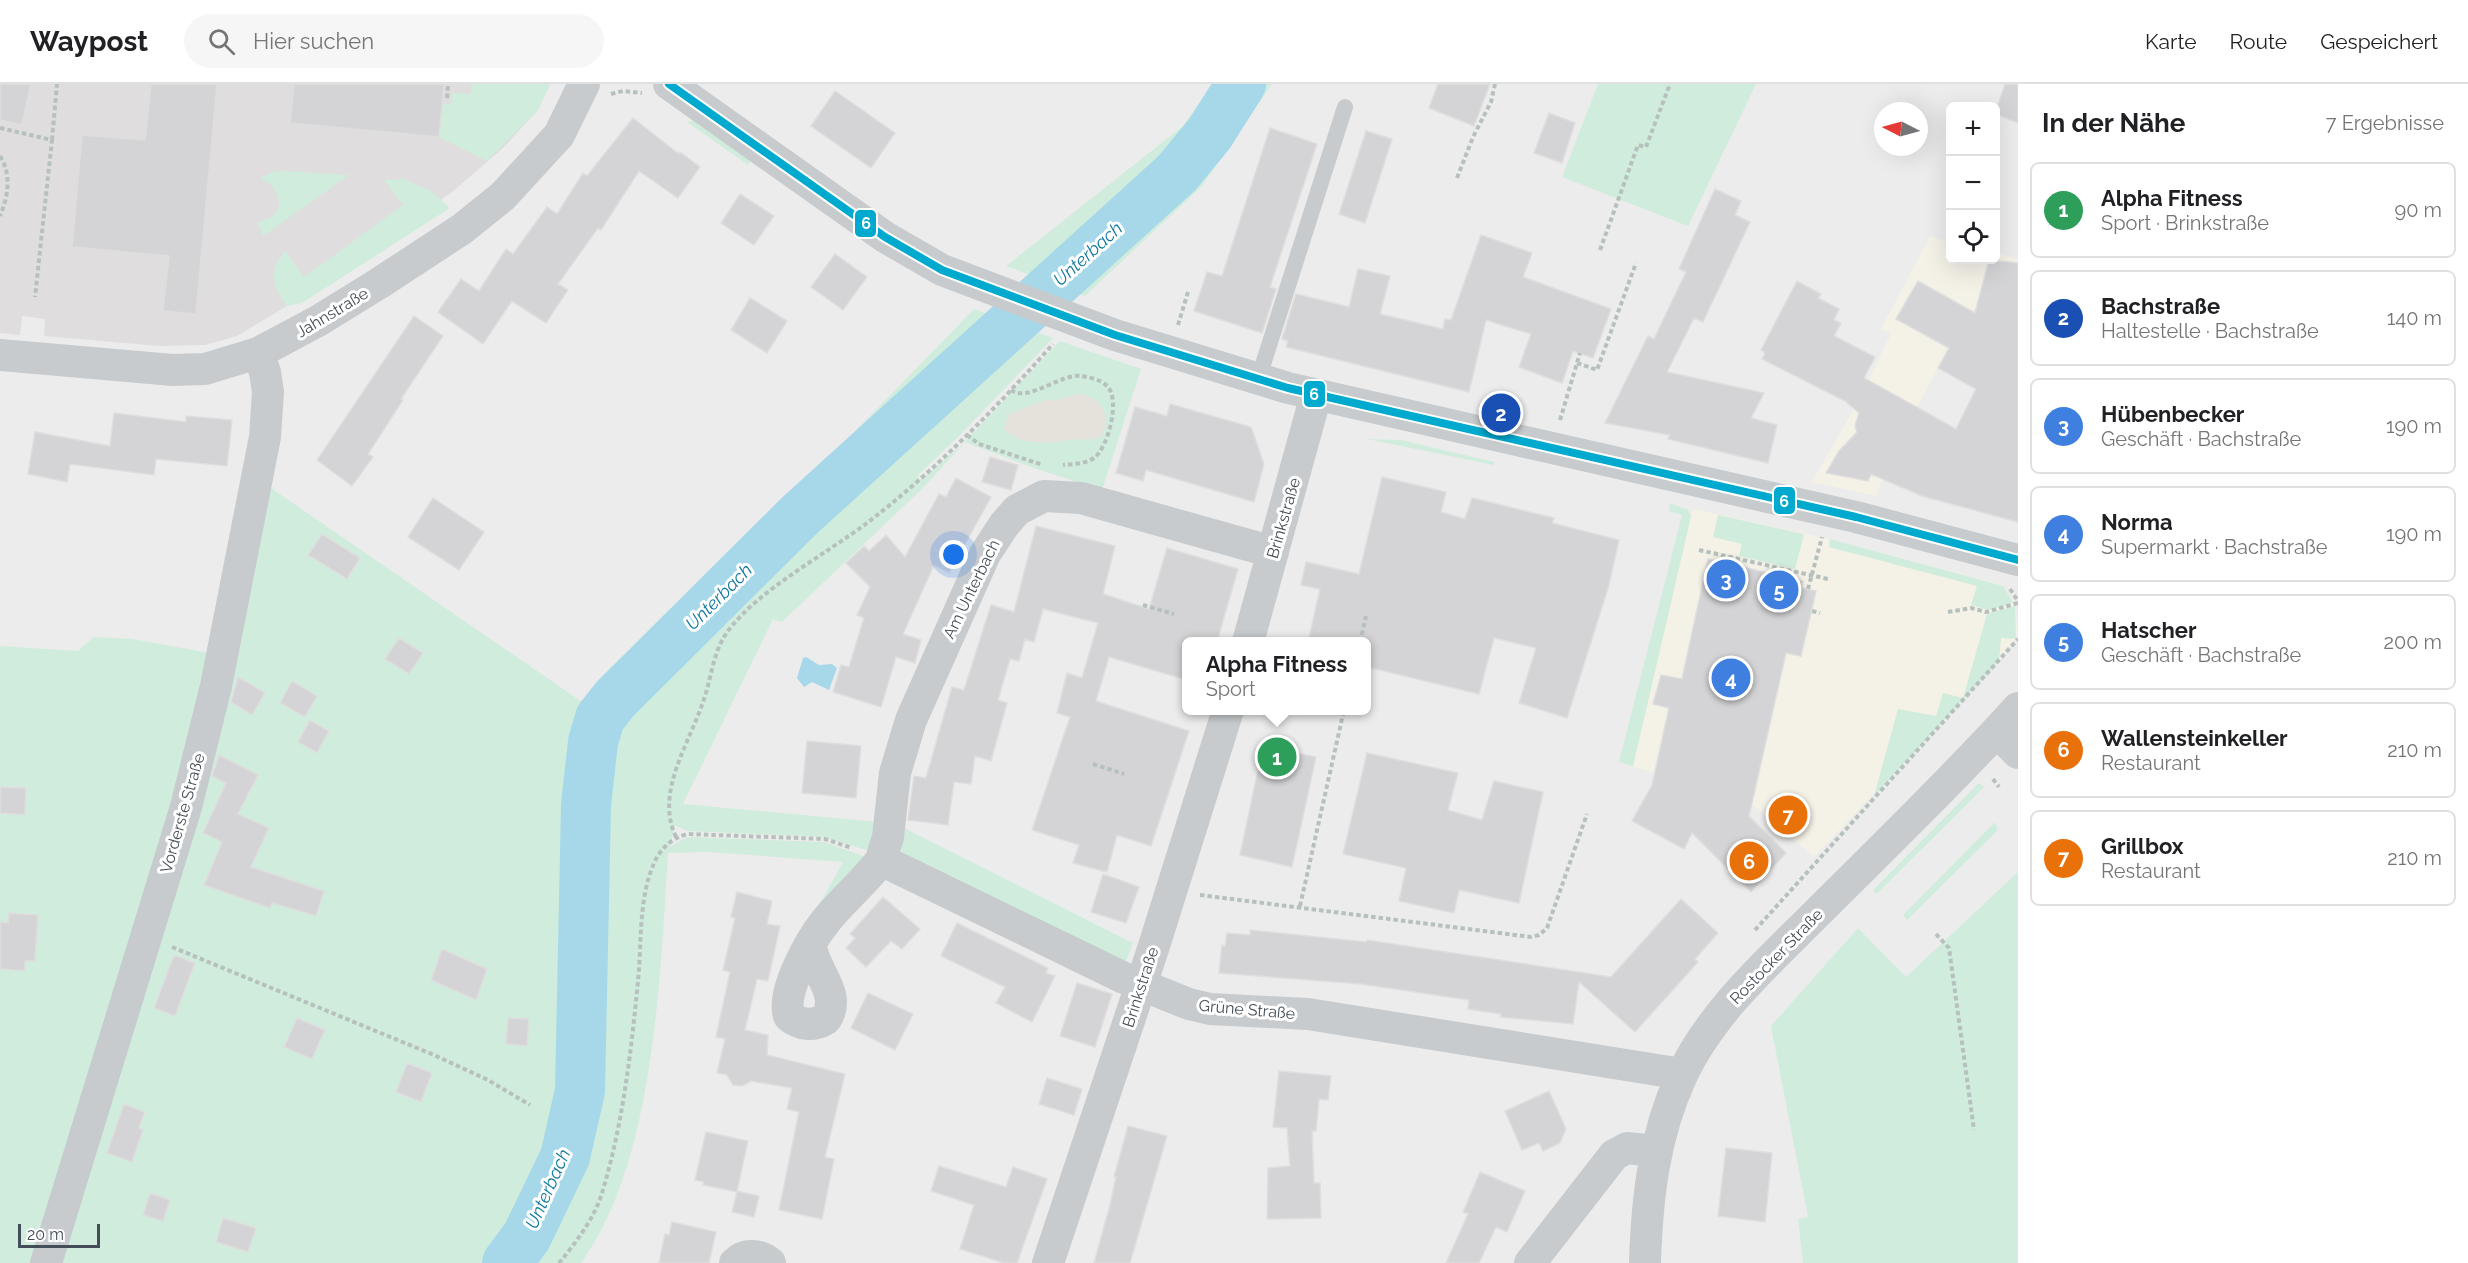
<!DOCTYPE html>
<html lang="de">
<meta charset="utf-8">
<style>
body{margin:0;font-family:Raleway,sans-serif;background:#f6f6f6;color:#202124}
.controls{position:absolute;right:18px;top:18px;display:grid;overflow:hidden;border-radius:9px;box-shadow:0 6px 24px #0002}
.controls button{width:54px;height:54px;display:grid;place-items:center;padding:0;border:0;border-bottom:2px solid #e0e0e0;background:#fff;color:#202124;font:30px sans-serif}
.compass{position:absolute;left:1874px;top:18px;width:54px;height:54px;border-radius:50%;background:#fff;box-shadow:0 6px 24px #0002;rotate:276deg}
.scale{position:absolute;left:18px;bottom:15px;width:82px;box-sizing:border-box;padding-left:6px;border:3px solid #444e58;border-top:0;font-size:16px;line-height:21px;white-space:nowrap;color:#444e58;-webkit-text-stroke:4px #fff;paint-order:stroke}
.you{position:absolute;left:954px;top:471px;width:21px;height:21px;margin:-15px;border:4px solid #fff;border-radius:50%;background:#1a73e8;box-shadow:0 0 0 9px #1a73e833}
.badge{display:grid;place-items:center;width:39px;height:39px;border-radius:50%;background:#7f858c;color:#fff;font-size:20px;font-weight:700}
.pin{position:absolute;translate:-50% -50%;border:3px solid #fff;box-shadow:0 2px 6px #0006}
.popup{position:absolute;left:1182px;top:553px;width:189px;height:78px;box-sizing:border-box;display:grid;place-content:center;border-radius:9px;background:#fff;filter:drop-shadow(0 2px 4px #0005);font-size:20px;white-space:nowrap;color:#757577}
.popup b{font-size:22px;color:#202124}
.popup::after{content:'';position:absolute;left:50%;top:100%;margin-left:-12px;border:12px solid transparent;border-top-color:#fff}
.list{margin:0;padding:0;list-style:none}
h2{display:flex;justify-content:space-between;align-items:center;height:78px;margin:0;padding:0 24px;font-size:26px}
h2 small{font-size:20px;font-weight:400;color:#757577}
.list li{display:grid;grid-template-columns:39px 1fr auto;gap:18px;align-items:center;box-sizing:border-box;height:96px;margin:0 12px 12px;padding:0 12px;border:2px solid #e0e0e0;border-radius:9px}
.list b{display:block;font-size:22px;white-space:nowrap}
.list p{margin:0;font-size:20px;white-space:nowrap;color:#757577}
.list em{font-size:20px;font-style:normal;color:#757577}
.icon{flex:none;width:33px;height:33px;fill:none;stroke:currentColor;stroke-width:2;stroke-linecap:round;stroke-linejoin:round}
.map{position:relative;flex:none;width:2018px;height:1179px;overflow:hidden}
header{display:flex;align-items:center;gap:36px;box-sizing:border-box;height:84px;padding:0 30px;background:#fff;border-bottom:2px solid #e0e0e0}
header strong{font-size:28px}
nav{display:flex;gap:33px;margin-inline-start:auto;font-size:21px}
.search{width:420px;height:54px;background:#f6f6f6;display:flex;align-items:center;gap:15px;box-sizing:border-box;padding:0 21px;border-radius:33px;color:#757577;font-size:22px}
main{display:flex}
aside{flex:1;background:#fff}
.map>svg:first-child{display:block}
.commercial{fill:#f4f1e7}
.education{fill:#dfddde}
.green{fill:#d0ecdc}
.sand{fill:#e5e2db}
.water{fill:#a6d8e9}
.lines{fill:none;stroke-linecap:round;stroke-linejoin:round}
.river{stroke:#a6d8e9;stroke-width:50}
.building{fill:#d4d4d6;stroke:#dededf;stroke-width:1.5}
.path{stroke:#b6c1be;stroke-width:4;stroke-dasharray:4.5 3;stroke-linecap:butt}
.lane{stroke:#c8cbcd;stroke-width:16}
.street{stroke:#c8cbcd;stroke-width:32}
.bus-1-casing{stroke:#fff;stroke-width:12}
.bus-1{stroke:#00a9ce;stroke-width:8}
.labels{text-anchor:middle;stroke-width:6;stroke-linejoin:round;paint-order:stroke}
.street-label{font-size:16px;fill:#444e58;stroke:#fff}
.water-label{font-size:18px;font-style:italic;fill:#107a9f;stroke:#fff}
.line-badge{stroke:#fff;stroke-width:2}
.badge-label{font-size:16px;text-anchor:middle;font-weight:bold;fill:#fff}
</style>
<header>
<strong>Waypost</strong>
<div class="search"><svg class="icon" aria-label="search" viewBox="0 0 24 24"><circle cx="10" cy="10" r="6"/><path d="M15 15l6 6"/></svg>Hier suchen</div>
<nav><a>Karte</a><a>Route</a><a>Gespeichert</a></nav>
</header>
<main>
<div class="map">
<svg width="2018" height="1179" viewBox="0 0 2018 1179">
<rect width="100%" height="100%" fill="#edecec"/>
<path class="commercial" d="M 1930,152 L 1950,158 L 1950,176 L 1996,176 L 1996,169 L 2018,175 L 2018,318 L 1948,266 L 1897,360 L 1876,412 L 1812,398 L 1854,324 L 1891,250 L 1881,245 Z
M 1693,425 L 1830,455 L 2003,502 L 2015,522 L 2018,550 L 2003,573 L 1814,773 L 1755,723 L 1633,682 Z"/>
<path class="education" d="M 0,0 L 550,0 L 538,26 L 503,64 L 451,109 L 287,222 L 237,252 L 205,261 L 159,262 L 44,252 L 45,235 L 22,232 L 20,251 L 0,249 Z"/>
<path class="green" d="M 471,0 L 550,0 L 538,26 L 487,77 L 439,53 L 442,20 L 451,20 L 452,9 L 471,10 Z
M 1212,0 L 1272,0 L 1202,102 L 1085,212 L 1006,182 L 1183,42 Z
M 1598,0 L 1756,0 L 1688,142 L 1562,93 Z
M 695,36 L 751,76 L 748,81 L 687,38 Z
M 285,87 L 349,91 L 263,152 L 257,138 C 287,134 285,105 260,94 L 272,88 Z
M 404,95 L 431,107 L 450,124 L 302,219 L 287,222 C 272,201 268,188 285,167 L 304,193 L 403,121 L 384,96 Z
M 974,225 L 1053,254 L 958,353 L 917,392 L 921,396 L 965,358 L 1060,257 L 1141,285 L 1102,406 L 1037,385 L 965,358 L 925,402 L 782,538 L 773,535 L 683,720 L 878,738 L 872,768 L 825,753 L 687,747 L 675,741 L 670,763 L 687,753 L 824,758 L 869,774 L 817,825 L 843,778 L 709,768 L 668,769 C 660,893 655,1077 581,1179 L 0,1179 L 0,562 L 78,567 L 94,553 L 132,555 L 210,569 L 268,402 L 588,622 Z
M 1367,355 L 1401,356 L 1494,378 L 1494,381 Z
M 1670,419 L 1688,426 L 1691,432 L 1633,682 L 1619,678 L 1682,431 L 1669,427 Z
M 1718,431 L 1804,450 L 1795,485 L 1739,472 L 1742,460 L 1713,453 Z
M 1830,455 L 2003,502 L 2013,519 L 1988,526 L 1971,521 L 1977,502 L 1829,463 Z
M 2015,522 L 2016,555 L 2001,554 L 1999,577 L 1874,712 L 1898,625 L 1936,632 L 1943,609 L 1963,614 L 1987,530 Z
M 1979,699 L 1984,703 L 1877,810 L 1873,806 Z
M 1995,738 L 1998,746 L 1907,836 L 1903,831 Z
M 898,741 L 1133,859 L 1125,880 L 909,778 L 902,768 Z
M 2018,788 L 2018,1179 L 1803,1179 L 1798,1135 L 1808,1133 L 1771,942 L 1858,844 L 1906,893 Z"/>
<path class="sand" d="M 1077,310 C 1099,310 1114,333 1101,353 C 1089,357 1080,355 1068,356 C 1047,359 1018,363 1004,344 L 1009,330 L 1048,315 L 1053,317 Z"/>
<path class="water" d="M 806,573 L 819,581 L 832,580 L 837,584 L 829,606 L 812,598 L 804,603 L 797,594 L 803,574 Z"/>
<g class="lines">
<path class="river" d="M 507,1179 L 527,1152 L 565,1073 L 580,1007 L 586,721 L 593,658 L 600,634 L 615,615 L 800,431 L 1177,89 L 1210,49 L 1241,0"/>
</g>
<path class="building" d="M 0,0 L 31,0 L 22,41 L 0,36 Z
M 151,0 L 217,0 L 196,230 L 163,227 L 169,172 L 72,163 L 82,51 L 145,56 Z
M 294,0 L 444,0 L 439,53 L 290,39 Z
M 1438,0 L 1490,0 L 1474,42 L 1429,24 Z
M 2005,0 L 2018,0 L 2018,39 L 1995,30 Z
M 835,7 L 895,49 L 871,84 L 811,42 Z
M 1549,29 L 1575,39 L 1562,79 L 1534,69 Z
M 633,34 L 679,70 L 680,68 L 700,83 L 678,114 L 639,87 L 601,146 L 598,144 L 558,200 L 568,206 L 546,239 L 512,217 L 483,260 L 438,228 L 461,195 L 479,207 L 506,165 L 513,170 L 547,123 L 557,130 L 583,89 L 587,92 Z
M 1270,44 L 1317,60 L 1270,203 L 1276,205 L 1262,249 L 1194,227 L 1207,188 L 1222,192 Z
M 1366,47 L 1392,55 L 1365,139 L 1339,130 Z
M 1715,105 L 1741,117 L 1735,131 L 1750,138 L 1703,238 L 1694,234 L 1667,288 L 1764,309 L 1751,334 L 1777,341 L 1768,379 L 1668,355 L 1670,351 L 1605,339 L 1648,252 L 1654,255 L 1686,188 L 1679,185 Z
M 740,110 L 774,132 L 754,161 L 721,139 Z
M 1481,151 L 1532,169 L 1523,193 L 1611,225 L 1593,274 L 1573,267 L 1562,299 L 1519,283 L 1531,250 L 1486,236 L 1469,308 L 1286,263 L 1288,257 L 1282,255 L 1296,210 L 1349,223 L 1358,185 L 1390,192 L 1380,230 L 1443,245 L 1445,235 L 1451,236 Z
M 835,170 L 867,193 L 843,226 L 811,203 Z
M 1989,176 L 2018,179 L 2018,438 L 1922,412 L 1871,390 L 1868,397 L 1826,389 L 1839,367 L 1857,348 L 1855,342 L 1859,329 L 1845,317 L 1762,275 L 1765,269 L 1761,266 L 1797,197 L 1821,210 L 1818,214 L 1839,225 L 1834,236 L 1841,239 L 1834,252 L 1875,273 L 1864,294 L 1956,345 L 1976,305 L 1938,284 L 1949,264 L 1896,235 L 1918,197 L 1975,229 Z
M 750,214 L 787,237 L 767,269 L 731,246 Z
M 414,232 L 443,252 L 401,315 L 403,316 L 368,370 L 373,373 L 352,402 L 317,376 Z
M 1170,320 L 1251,343 L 1264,380 L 1254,418 L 1146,386 L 1143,397 L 1116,389 L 1135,323 L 1167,332 Z
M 114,329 L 186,338 L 186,332 L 232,336 L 227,382 L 156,375 L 154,391 L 70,380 L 67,398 L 28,390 L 35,348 L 110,362 Z
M 990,373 L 1018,381 L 1011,406 L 982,398 Z
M 1382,393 L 1446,408 L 1441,428 L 1465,435 L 1472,414 L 1554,434 L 1552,439 L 1619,456 L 1609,501 L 1567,634 L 1519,619 L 1536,564 L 1494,554 L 1479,610 L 1367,583 L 1367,558 L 1308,558 L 1320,505 L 1301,501 L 1306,478 L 1359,490 Z
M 956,394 L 991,413 L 949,489 L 934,481 L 903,550 L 921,556 L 915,579 L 896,573 L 881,623 L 833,608 L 841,581 L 849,583 L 864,534 L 857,531 L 870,503 L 846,479 L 864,462 L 869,467 L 886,451 L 905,473 L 939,410 L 946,413 Z
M 433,414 L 484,448 L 459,486 L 408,453 Z
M 1036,442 L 1115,462 L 1103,510 L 1149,525 L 1167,464 L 1238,485 L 1217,558 L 1187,558 L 1187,596 L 1109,573 L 1096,617 L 1189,647 L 1151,762 L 1117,751 L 1107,788 L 1073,779 L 1079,761 L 1032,746 L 1070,633 L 1057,629 L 1067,589 L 1082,594 L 1098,539 L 1043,525 L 1034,558 L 1025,555 L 1019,577 L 1010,575 L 998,616 L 1007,619 L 991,677 L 975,672 L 971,700 L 954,698 L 948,741 L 908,736 L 914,692 L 926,694 L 952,603 L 964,606 L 991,521 L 1014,528 Z
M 322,450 L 360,474 L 347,495 L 308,471 Z
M 1708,475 L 1803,497 L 1801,504 L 1816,507 L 1801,572 L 1786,569 L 1749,732 L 1786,769 L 1751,808 L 1692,749 L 1684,765 L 1632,737 L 1652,701 L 1669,624 L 1653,620 L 1661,591 L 1682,595 Z
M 399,554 L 423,569 L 409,590 L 385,575 Z
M 238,593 L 265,609 L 252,631 L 231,618 Z
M 292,597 L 317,612 L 305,633 L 280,619 Z
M 310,636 L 329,647 L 317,669 L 298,658 Z
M 807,657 L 861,662 L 856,714 L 802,709 Z
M 1263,662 L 1316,673 L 1292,783 L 1240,771 Z
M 1367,669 L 1458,689 L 1448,726 L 1482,736 L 1494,697 L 1543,708 L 1519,819 L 1459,806 L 1454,829 L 1399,817 L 1406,784 L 1343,770 Z
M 219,671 L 258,691 L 238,730 L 269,744 L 251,783 L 324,807 L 316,832 L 272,819 L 270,824 L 204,801 L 222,758 L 203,749 L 226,699 L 212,692 Z
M 0,703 L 26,704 L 25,731 L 0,729 Z
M 1103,790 L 1139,803 L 1126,839 L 1091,828 Z
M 737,808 L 772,817 L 767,840 L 780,842 L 768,897 L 757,895 L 745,946 L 768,951 L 767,971 L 845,990 L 825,1073 L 834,1075 L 822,1135 L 779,1126 L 799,1028 L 787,1025 L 792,1004 L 751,997 L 742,1002 L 733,1001 L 727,991 L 717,989 L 725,955 L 716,953 L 730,888 L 723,886 L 735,834 L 731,833 Z
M 883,813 L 920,845 L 902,865 L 891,857 L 866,883 L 846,864 L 855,854 L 850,850 Z
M 1681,815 L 1718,849 L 1695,875 L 1698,878 L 1635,948 L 1579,898 L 1573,940 L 1500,933 L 1501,930 L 1468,925 L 1469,916 L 1361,900 L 1219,889 L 1222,861 L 1225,862 L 1227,849 L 1250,851 L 1250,846 L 1366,858 L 1367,856 L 1611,893 Z
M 9,829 L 38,831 L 35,877 L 25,877 L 25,887 L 0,885 L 0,838 L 8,839 Z
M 957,839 L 1048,884 L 1046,889 L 1055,892 L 1032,938 L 996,919 L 1005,903 L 941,872 Z
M 442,865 L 487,885 L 476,916 L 431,896 Z
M 174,871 L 195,879 L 175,932 L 154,924 Z
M 1077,899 L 1112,910 L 1095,963 L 1060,952 Z
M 868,909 L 913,930 L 895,966 L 851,944 Z
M 297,934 L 325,946 L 312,975 L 284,963 Z
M 508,934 L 529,935 L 527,962 L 506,960 Z
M 407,979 L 432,989 L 421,1018 L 396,1008 Z
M 1279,987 L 1331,992 L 1328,1016 L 1319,1015 L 1316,1047 L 1312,1047 L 1314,1099 L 1320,1099 L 1321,1134 L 1267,1135 L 1268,1084 L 1290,1082 L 1287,1044 L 1273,1043 Z
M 1047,994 L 1082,1005 L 1074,1031 L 1039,1020 Z
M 1549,1007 L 1566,1045 L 1560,1059 L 1543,1067 L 1539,1059 L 1522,1066 L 1505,1027 Z
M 124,1020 L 145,1028 L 139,1044 L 143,1046 L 132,1078 L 107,1069 Z
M 1128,1042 L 1167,1052 L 1130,1179 L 1094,1179 L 1110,1121 L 1116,1093 L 1114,1093 Z
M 706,1048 L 748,1057 L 737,1107 L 759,1112 L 754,1133 L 732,1128 L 737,1108 L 703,1101 L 704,1098 L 695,1096 Z
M 1726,1064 L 1772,1069 L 1765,1138 L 1718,1132 Z
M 939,1082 L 1006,1103 L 1013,1083 L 1047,1095 L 1017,1179 L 1004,1179 L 960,1165 L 974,1121 L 931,1107 Z
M 1480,1088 L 1525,1107 L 1507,1148 L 1496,1143 L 1479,1179 L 1446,1179 L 1468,1130 L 1463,1128 Z
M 150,1109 L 170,1116 L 163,1137 L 143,1131 Z
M 223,1134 L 256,1144 L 248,1168 L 216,1158 Z
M 672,1138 L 716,1148 L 709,1179 L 659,1179 L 665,1150 L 669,1151 Z"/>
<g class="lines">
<path class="path" d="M 611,10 L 623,7 L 642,9
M 447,14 L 448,0
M 0,44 L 52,56 L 35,213
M 52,56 L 57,0
M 0,72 C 12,91 8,113 0,132
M 1457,94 L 1473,53 L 1491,18 L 1495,0
M 1600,166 L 1638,61 L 1646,63 L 1670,0
M 1178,241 L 1188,208
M 1577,279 L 1597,286 L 1636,179
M 1011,306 C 1028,319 1061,289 1081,292 C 1089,293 1102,296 1107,302 C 1121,315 1108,364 1094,374 C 1085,380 1073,380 1063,381
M 1560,336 L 1580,269
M 967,351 L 979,360 L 1043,381
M 1699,466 L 1828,495
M 1808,505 L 1822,453
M 2010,505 L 2018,517
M 1143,521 L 1174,530
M 1812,527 L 1820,529
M 1948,528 L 1971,524 L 1986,528 L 2018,519
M 1360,558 L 1366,532
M 1093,680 L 1124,690
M 1993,695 L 1999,703
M 676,753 C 654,708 691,657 704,615 C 712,592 713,567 728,547 C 757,507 826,470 867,439 C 935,387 996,324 1053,260
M 1200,811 L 1531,853 L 1539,851 L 1547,844 L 1587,730
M 1300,822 L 1344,626
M 1755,846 L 2018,555
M 1936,850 L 1949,864 L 1974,1046
M 172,863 L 434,971 L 488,996 L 530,1021
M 559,1179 C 575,1160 595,1133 602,1109 C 623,1040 631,968 638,897 C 642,858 638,811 656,775 C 663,762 673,754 687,750 L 825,755 L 852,764"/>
<path class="lane" d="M 1258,296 L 1345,23"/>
<path class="street" d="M 669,0 L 885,153 L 942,186 L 1115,251 L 1288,304 L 1856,433 L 2018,476
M 0,271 L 173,286 L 205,285 L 258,269 L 318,237 L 378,200 L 462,145 L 503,112 L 559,51 L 584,0
M 1248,558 L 1316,311
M 1997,648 L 2018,669
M 881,776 L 888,753 L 895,689 L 911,636 L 985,470 L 1004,441 L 1017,426 L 1044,412 L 1081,414 L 1273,468
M 811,863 C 815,889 842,910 826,935 C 813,943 800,941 789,932 C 781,908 810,857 825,838 C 842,816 865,798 881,776 L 1124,894 L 1189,920 L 1210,925 L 1308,930 L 1682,990
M 46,1179 L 186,723 L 216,602 L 265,353 L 268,308 L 265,288 L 258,269
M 735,1179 C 746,1169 759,1170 770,1179
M 1048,1179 L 1154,862 L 1228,626
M 1530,1179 L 1614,1071 L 1627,1064 L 1655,1067
M 1645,1179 C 1647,1114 1654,1052 1681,993 C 1710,930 1766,880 1814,832 C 1882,764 1953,696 2018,624"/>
<g class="bus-1-casing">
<path id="bus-1" d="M 669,0 L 885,153 L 942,186 L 1115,251 L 1288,304 L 1856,433 L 2018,476"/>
</g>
<use href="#bus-1" class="bus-1"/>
</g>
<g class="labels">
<g class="street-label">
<text transform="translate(332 228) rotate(-31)" y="6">Jahnstraße</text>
<text transform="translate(1283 434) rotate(-74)" y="6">Brinkstraße</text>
<text transform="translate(971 505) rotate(-64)" y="6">Am Unterbach</text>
<text transform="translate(182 729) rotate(-74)" y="6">Vorderste Straße</text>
<text transform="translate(1776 872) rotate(-46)" y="6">Rostocker Straße</text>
<text transform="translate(1140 903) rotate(-72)" y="6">Brinkstraße</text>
<text transform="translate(1247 925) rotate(5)" y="6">Grüne Straße</text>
</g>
<g class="water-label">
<text transform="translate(1088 170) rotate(-42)" y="6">Unterbach</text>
<text transform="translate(719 513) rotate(-45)" y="6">Unterbach</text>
<text transform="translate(548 1105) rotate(-66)" y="6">Unterbach</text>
</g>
</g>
<g class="line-badge">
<rect x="854" y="125" width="23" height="29" rx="6" fill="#00a9ce"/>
<rect x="1303" y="296" width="23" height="28" rx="6" fill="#00a9ce"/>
<rect x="1773" y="402" width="23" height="29" rx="6" fill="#00a9ce"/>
</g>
<g class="badge-label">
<text x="866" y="145">6</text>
<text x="1314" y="316">6</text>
<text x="1784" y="423">6</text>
</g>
</svg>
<div class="controls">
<button>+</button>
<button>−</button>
<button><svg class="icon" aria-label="locate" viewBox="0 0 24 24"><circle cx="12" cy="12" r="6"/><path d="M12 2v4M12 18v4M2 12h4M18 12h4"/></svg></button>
</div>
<svg class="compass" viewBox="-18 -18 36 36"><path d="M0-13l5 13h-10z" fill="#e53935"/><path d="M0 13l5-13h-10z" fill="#757577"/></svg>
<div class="scale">20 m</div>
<div class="you"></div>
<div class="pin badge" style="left:1277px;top:673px;background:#2e9e5b">1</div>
<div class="popup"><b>Alpha Fitness</b>Sport</div>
<div class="pin badge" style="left:1501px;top:329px;background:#1a4fb4">2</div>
<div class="pin badge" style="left:1726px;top:495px;background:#3f7fe0">3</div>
<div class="pin badge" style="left:1731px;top:594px;background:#3f7fe0">4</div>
<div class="pin badge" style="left:1779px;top:506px;background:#3f7fe0">5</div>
<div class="pin badge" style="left:1749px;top:777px;background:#e8710a">6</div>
<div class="pin badge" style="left:1788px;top:731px;background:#e8710a">7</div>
</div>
<aside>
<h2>In der Nähe<small>7 Ergebnisse</small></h2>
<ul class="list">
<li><span class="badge" style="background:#2e9e5b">1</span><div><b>Alpha Fitness</b><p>Sport · Brinkstraße</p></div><em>90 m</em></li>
<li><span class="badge" style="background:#1a4fb4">2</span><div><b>Bachstraße</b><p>Haltestelle · Bachstraße</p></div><em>140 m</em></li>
<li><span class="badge" style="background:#3f7fe0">3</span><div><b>Hübenbecker</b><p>Geschäft · Bachstraße</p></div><em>190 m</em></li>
<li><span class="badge" style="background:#3f7fe0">4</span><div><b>Norma</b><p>Supermarkt · Bachstraße</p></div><em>190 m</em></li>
<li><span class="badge" style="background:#3f7fe0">5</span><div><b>Hatscher</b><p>Geschäft · Bachstraße</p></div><em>200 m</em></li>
<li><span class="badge" style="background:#e8710a">6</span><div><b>Wallensteinkeller</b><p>Restaurant</p></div><em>210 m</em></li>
<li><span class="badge" style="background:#e8710a">7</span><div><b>Grillbox</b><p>Restaurant</p></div><em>210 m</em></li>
</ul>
</aside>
</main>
